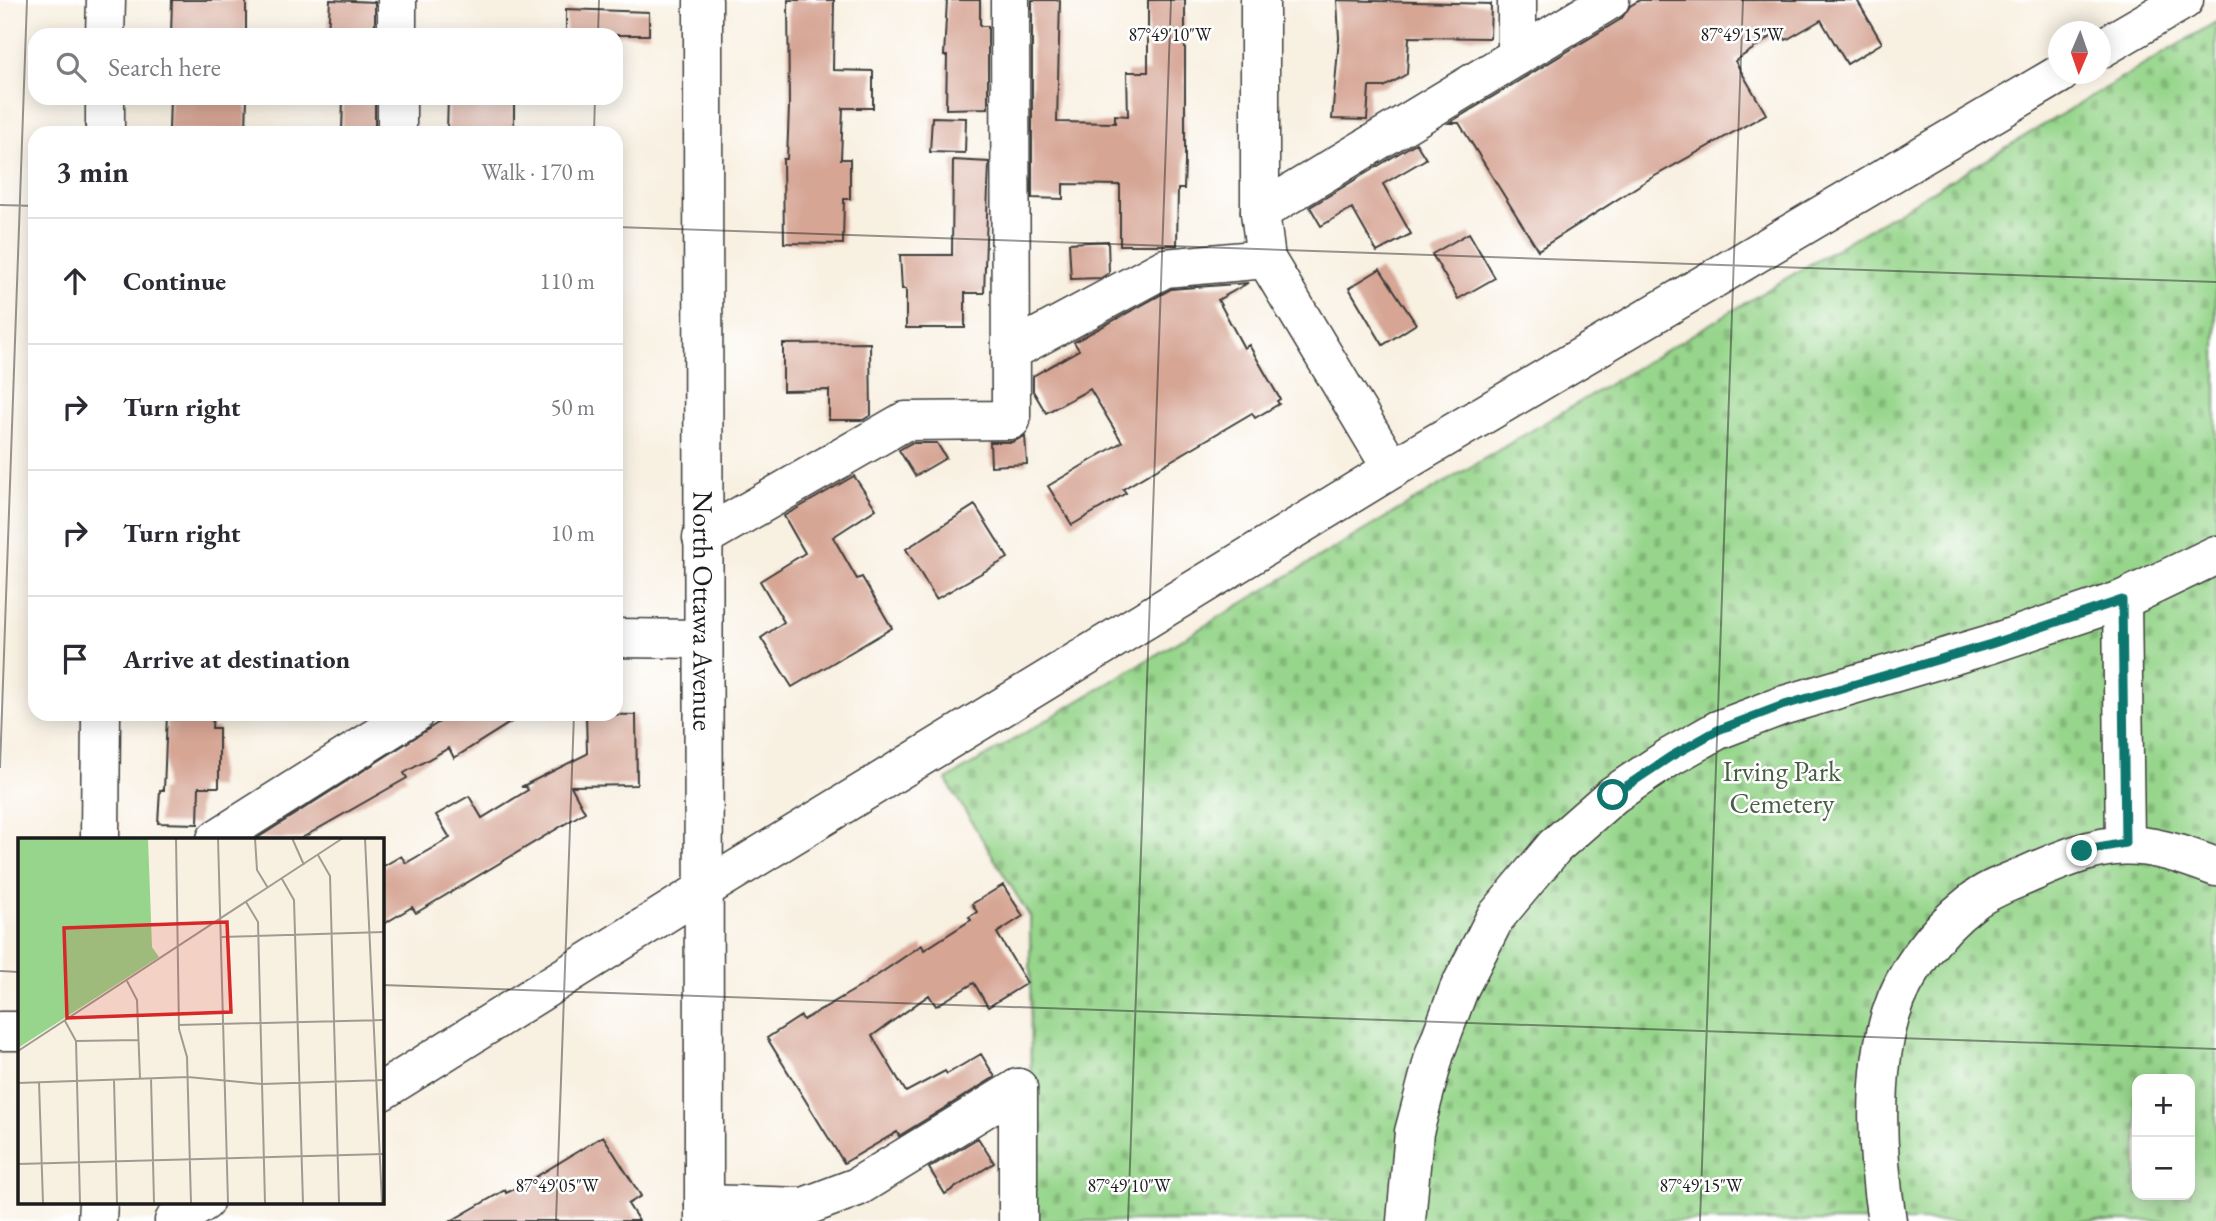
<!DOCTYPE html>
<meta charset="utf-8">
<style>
body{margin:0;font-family:"EB Garamond",serif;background:#f2f2f3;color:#2b2b33}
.controls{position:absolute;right:21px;bottom:21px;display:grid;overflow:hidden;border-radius:14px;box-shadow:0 4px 18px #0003}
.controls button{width:63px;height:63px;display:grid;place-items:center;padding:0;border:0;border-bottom:2px solid #e1e1e2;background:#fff;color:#2b2b33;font:35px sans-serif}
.compass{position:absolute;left:2048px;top:21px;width:63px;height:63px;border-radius:50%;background:#fff;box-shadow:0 4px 18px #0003;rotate:182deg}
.stop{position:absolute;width:21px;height:21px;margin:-16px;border:5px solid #0f766e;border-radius:50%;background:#fff}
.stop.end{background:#0f766e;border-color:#fff;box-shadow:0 2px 7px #0008}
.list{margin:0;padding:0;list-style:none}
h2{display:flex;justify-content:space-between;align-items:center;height:91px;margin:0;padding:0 28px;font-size:30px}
h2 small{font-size:23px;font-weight:400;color:#7c7c81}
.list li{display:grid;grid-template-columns:46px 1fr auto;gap:21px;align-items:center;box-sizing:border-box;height:126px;padding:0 28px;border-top:2px solid #e1e1e2}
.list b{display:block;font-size:26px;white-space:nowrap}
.list em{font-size:23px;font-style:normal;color:#7c7c81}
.icon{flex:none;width:38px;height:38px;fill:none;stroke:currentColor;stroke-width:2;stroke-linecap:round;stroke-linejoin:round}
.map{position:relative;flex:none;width:2216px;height:1221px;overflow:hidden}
.search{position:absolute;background:#fff;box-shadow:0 4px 18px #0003;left:28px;top:28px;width:595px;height:77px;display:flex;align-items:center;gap:18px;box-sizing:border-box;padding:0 24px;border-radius:21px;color:#7c7c81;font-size:26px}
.panel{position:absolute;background:#fff;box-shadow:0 4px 18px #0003;left:28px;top:126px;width:595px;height:595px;border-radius:21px}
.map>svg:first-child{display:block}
.cemetery{fill:url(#cemetery-stones);stroke:#597854;stroke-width:2;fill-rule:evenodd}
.building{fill:#d6a594}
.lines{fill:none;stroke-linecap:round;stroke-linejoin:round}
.minor-casing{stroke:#3d3c3a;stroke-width:41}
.major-casing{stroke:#3d3c3a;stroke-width:41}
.minor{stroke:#fff;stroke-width:38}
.major{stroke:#fff;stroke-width:38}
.route{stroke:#0f766e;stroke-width:9}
.ticks{fill:none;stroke:#1c1c1c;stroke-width:2;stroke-opacity:0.45}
.labels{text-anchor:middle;stroke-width:5;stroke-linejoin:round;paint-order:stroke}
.street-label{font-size:28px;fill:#1c1c1c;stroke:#fff}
.park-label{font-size:28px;fill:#475d43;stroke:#fff}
.inset-road{fill:none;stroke:#a09b92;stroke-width:2}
.view{fill:#d62828;fill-opacity:0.15;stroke:#d62828;stroke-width:3.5}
.inset-edge{fill:none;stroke:#1c1c1c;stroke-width:3.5}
.ticks-label{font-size:18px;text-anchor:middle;fill:#1c1c1c;stroke:#fff;stroke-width:5;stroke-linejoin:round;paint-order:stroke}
</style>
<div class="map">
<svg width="2216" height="1221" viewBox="0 0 2216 1221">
<defs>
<pattern id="cemetery-stones" width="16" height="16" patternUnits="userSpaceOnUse" patternTransform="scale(1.75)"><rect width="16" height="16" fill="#96d58b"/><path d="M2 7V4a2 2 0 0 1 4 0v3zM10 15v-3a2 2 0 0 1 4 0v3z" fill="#81b677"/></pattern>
</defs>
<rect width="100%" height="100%" fill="#fff"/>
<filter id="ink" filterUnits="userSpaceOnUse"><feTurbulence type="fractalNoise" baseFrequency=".0143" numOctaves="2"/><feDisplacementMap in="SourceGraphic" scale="14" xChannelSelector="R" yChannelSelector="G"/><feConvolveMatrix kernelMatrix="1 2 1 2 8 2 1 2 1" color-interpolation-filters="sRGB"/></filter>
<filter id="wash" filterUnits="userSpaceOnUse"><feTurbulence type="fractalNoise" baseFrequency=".00686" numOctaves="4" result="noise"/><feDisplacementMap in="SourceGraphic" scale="28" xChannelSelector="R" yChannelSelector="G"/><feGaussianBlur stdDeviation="1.57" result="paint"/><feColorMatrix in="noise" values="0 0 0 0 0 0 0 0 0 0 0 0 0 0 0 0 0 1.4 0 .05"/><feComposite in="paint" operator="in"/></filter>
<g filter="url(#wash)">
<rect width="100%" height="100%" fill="#f8f0e1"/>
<path class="cemetery" d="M 2216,22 L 2216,1221 L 1031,1221 L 1030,917 L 946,780 ZM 2137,1079 L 2190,1079 L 2190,1195 L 2137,1195 Z"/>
<g id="blocks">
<path class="building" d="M 172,0 L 246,0 L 246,35 L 171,35 Z
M 330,0 L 375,2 L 375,35 L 328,33 Z
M 788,0 L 834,0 L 833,70 L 873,71 L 873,108 L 843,108 L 841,159 L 850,159 L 850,199 L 844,199 L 843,244 L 784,243 L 783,159 L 787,159 L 789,107 Z
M 947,0 L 980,0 L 980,26 L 988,26 L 988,108 L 946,109 L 947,56 L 944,56 Z
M 1032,0 L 1060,0 L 1057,122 L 1115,123 L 1115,115 L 1128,116 L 1127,72 L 1148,72 L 1148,0 L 1185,0 L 1185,162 L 1184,189 L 1178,189 L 1177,245 L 1120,245 L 1120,185 L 1063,184 L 1063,199 L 1032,198 Z
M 1337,0 L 1491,4 L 1490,38 L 1409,37 L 1407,74 L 1384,87 L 1369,87 L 1367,120 L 1332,119 L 1339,38 Z
M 1640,0 L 1857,0 L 1882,43 L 1847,64 L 1821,20 L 1786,40 L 1780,31 L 1735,61 L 1766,114 L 1646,181 L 1538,250 L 1459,123 L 1449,123 L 1621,19 L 1630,6 Z
M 566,9 L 649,12 L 649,35 L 566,35 Z
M 170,98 L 247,98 L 246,131 L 169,130 Z
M 448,98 L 514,98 L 514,132 L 447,131 Z
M 343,99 L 375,100 L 375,133 L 342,131 Z
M 932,117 L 966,118 L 965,153 L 930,152 Z
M 1416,143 L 1426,159 L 1383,184 L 1411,234 L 1377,252 L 1352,208 L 1321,226 L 1310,207 Z
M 953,160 L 989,162 L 984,293 L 965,293 L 965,328 L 906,328 L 906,289 L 902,289 L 900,255 L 952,255 Z
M 1469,233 L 1495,278 L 1458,299 L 1432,254 Z
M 1108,241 L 1109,273 L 1101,278 L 1071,279 L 1069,243 Z
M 1380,269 L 1416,324 L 1383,345 L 1349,288 Z
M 1248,283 L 1218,300 L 1244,348 L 1249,345 L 1280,399 L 1277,401 L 1279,404 L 1255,418 L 1252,413 L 1123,489 L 1126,493 L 1072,525 L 1048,486 L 1122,442 L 1090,389 L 1046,413 L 1033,391 L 1033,376 L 1079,350 L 1074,342 L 1171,289 Z
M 870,343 L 871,415 L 863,420 L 829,420 L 829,390 L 783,391 L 783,344 Z
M 1025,436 L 1027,464 L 991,466 L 990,442 L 1012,442 Z
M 911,443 L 937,443 L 946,458 L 915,476 L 899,450 Z
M 854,476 L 876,509 L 833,537 L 857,579 L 862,577 L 892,628 L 792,687 L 761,638 L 784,622 L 760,581 L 805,553 L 784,516 Z
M 975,505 L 1008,558 L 936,599 L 906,549 Z
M 167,714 L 213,714 L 212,728 L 219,728 L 219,787 L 199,787 L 198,824 L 158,823 L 160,790 L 164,790 Z
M 452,714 L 524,714 L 454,758 L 449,748 L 404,773 L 407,778 L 300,839 L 256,839 Z
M 586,714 L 636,715 L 637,785 L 571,786 L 585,812 L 416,913 L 412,907 L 382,925 L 382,867 L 401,856 L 406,863 L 450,838 L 436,815 L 469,796 L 482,818 L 528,790 L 526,787 L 521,787 L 587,754 Z
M 1003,885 L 1023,916 L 997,933 L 1027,983 L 988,1007 L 974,983 L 936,1006 L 929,995 L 872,1036 L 906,1092 L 945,1071 L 947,1074 L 981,1054 L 995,1077 L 899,1136 L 897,1132 L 844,1163 L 767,1038 L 801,1016 L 803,1020 L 863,985 L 922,945 L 924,950 L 971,920 L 969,917 L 977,912 L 972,904 Z
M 603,1136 L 641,1196 L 628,1204 L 639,1221 L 451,1221 L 505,1190 L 506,1193 L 519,1187 Z
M 978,1138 L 994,1163 L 945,1194 L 929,1168 Z"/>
</g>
</g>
<g filter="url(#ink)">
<use href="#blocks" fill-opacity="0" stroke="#3d3c3a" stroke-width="2"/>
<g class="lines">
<g class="minor-casing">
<g id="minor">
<path id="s1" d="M 703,0 L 704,1221"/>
<path d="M 1260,0 L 1260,212 L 1266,259 L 1392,469"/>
<path d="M 105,35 L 106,0"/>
<path d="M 397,35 L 397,0"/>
<path d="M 1517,56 L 1517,0"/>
<path d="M 105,133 L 105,98"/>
<path d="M 397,133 L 397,98"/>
<path d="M 1260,212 L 1610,0"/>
<path d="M 1011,351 L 1165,268 L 1266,259"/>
<path d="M 702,538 L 905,421 L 1011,420 L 1010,0"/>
<path d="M 2122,600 L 2125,843"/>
<path d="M 616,638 L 703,639"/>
<path d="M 100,839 L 101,714"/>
<path d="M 216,839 L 414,714"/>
<path d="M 0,1031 L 19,1031"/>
<path d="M 704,1204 L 804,1207 L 857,1187 L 1018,1088"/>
<path d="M 97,1221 L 98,1202"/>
<path d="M 1018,1221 L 1018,1088"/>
<path d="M 1406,1221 L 1414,1132 L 1435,1053 L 1459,989 L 1495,918 L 1555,846 L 1613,795 L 1670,757 L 1718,730 L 1781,706 L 1991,644 L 2122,600 L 2216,555"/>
<path d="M 1887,1221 C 1877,1158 1872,1076 1891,1014 C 1904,972 1936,930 1971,903 C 1987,889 2013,881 2033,872 C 2110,838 2137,837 2216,867"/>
</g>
</g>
<g class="major-casing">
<path id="major" d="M 2100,49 L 2184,0
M 382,1091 L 703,890 L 1392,469 L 2060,74
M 174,1221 L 204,1202"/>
</g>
<use href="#minor" class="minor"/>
<use href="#major" class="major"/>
</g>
</g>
<g class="lines" filter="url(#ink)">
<path class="route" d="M 1613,795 L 1670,757 L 1718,730 L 1781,706 L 1991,644 L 2122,600 L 2125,843 L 2082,851"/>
</g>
<path class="ticks" d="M 598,35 L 599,0M 594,133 L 595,98M 0,205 L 35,206M 616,227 L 2216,282M 0,768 L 27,0M 0,971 L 19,972M 382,985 L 2216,1049M 556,1221 L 574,714M 1128,1221 L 1171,0M 1700,1221 L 1743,0"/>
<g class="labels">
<g class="street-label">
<text dy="10" stroke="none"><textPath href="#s1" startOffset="611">North Ottawa Avenue</textPath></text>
</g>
<g class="park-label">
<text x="1782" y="781">Irving Park<tspan x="1782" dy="32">Cemetery</tspan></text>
</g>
</g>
<g transform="translate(18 838)">
<rect width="366" height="366" fill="#f8f0e1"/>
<path d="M 0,0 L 130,0 L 134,109 L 141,119 L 0,210 Z" fill="#96d58b"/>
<path class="inset-road" d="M 158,0 L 161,191 L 169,219 L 173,365M 200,0 L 210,365M 237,0 L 239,32 L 250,50M 274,0 L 286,27M 347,0 L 364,365M 300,17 L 312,38 L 321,365M 264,41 L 276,62 L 285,365M 228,64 L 240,84 L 247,365M 203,99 L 366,94M 109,143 L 119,162 L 122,241M 47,183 L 58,203 L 62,365M 161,187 L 366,182M 58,203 L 121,202M 0,213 L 325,0M 133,240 L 136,365M 96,242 L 99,365M 21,244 L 25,365M 0,245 L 170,239 L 244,246 L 366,242M 0,326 L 366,316"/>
<path class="view" d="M 209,84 L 213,174 L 49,180 L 46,90 Z"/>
<rect width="366" height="366" class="inset-edge"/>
</g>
<g class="ticks-label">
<text x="1170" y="41">87°49'10"W</text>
<text x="1742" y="41">87°49'15"W</text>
<text x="557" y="1192">87°49'05"W</text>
<text x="1129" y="1192">87°49'10"W</text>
<text x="1701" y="1192">87°49'15"W</text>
</g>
</svg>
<div class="controls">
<button>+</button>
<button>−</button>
</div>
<svg class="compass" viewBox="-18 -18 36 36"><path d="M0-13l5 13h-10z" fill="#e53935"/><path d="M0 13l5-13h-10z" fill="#7c7c81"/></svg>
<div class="stop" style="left:1613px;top:795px"></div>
<div class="stop end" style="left:2082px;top:851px"></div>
<div class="search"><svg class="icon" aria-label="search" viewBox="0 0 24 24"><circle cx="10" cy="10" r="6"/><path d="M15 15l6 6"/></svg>Search here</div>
<section class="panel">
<h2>3 min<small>Walk · 170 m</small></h2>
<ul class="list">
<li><svg class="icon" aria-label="ahead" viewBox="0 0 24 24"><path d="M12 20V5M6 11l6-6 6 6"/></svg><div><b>Continue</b></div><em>110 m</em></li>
<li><svg class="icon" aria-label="right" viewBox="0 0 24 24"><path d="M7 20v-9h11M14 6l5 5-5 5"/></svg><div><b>Turn right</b></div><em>50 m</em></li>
<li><svg class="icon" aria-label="right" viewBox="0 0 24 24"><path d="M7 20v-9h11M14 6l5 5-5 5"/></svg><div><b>Turn right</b></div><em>10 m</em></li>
<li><svg class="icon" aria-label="arrive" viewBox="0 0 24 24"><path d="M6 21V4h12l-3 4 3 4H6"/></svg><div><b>Arrive at destination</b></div></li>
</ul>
</section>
</div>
